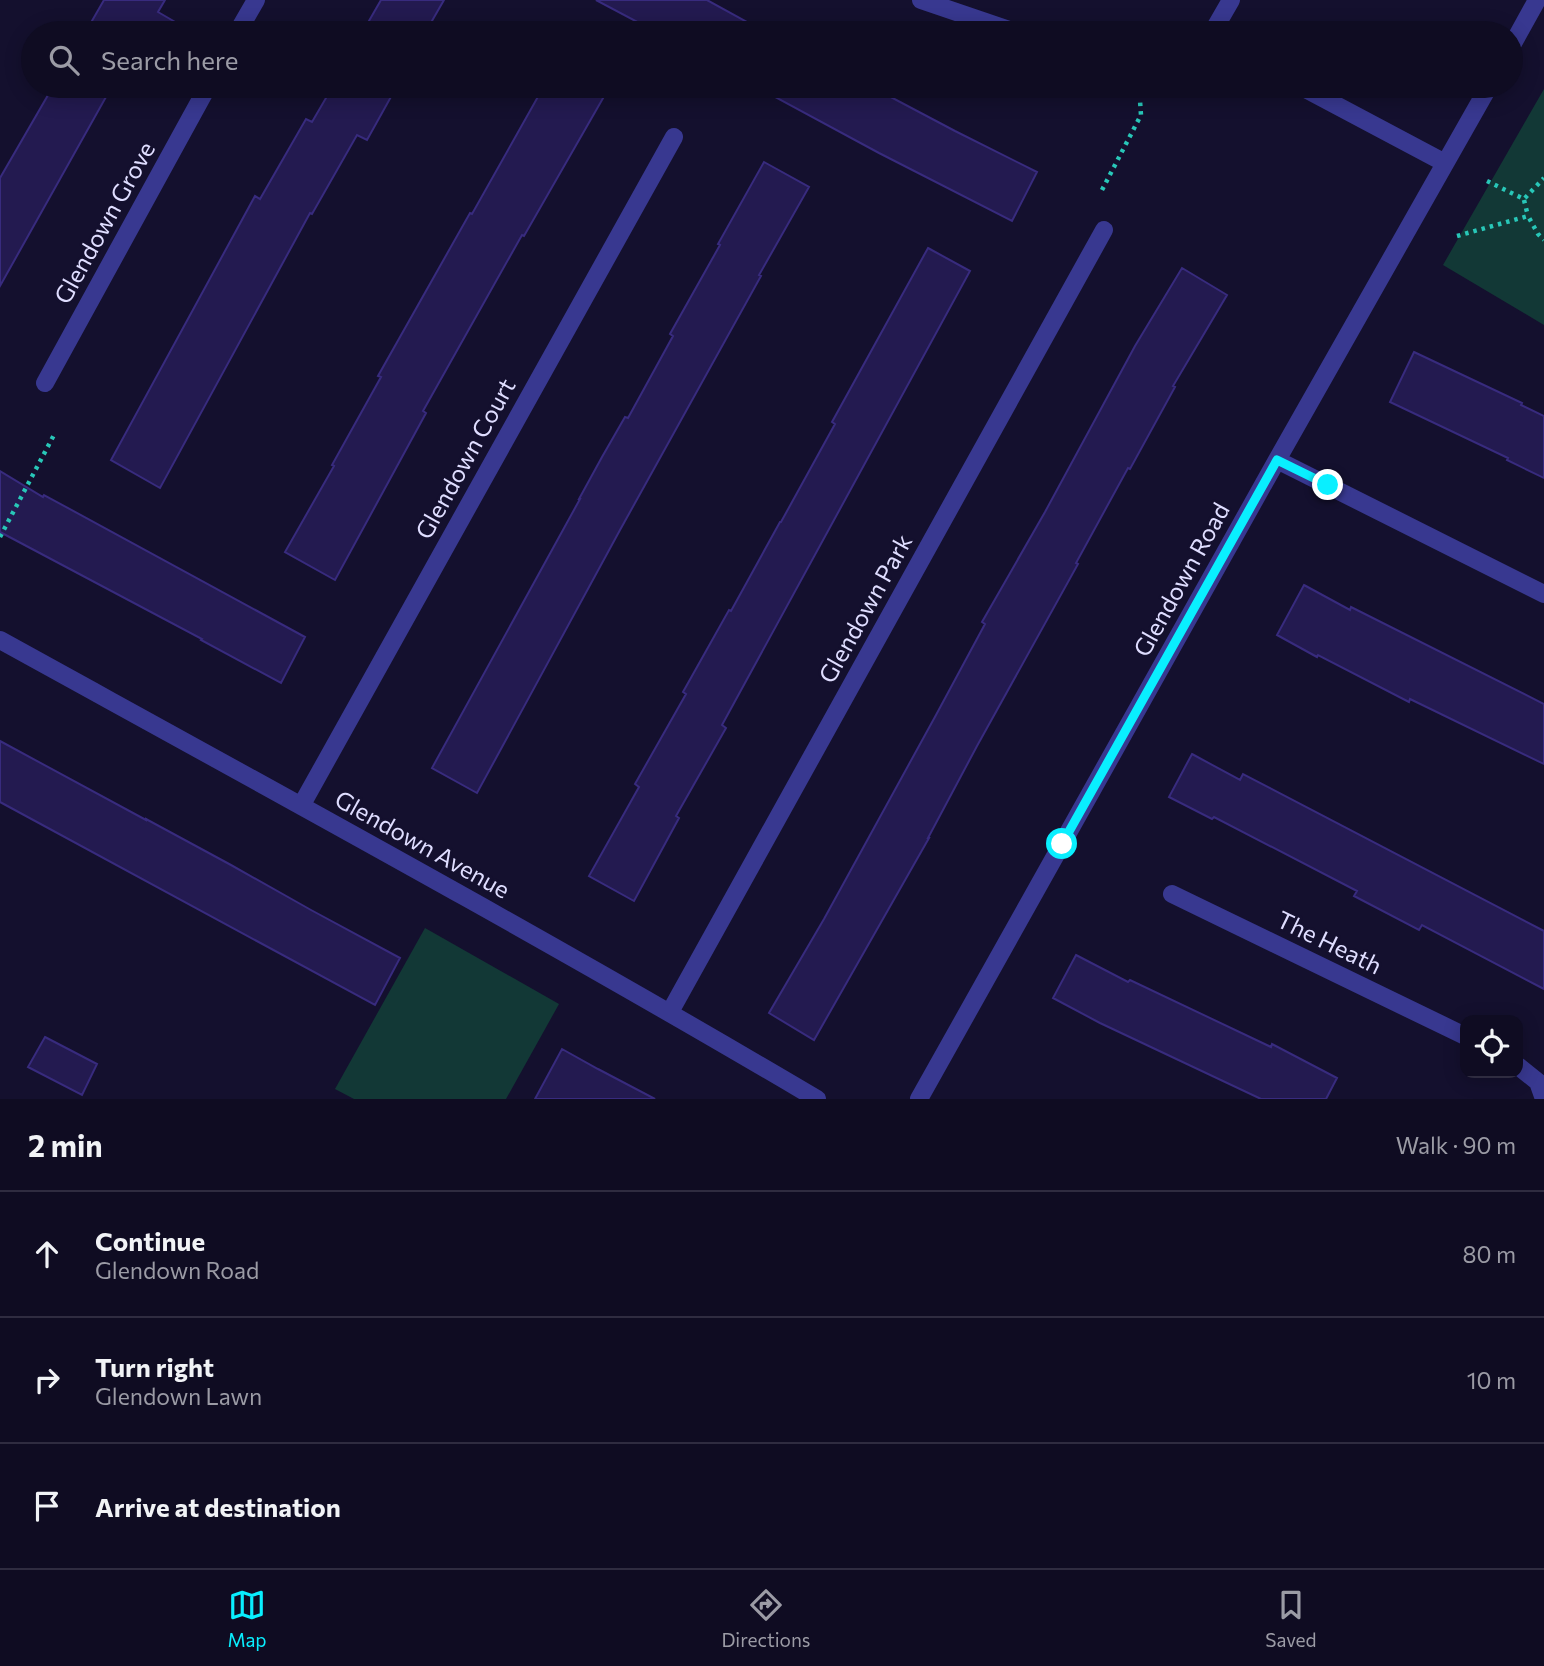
<!DOCTYPE html>
<meta charset="utf-8">
<style>
body{margin:0;font-family:Commissioner,sans-serif;background:#18152a;color:#f1f3f6}
.controls{position:absolute;right:21px;bottom:21px;display:grid;overflow:hidden;border-radius:14px;box-shadow:0 4px 18px #0003}
.controls button{width:63px;height:63px;display:grid;place-items:center;padding:0;border:0;border-bottom:2px solid #2f2c40;background:#0f0c22;color:#f1f3f6;font:35px sans-serif}
.stop{position:absolute;width:21px;height:21px;margin:-16px;border:5px solid #09efff;border-radius:50%;background:#fff}
.stop.end{background:#09efff;border-color:#fff;box-shadow:0 2px 7px #0008}
.list{margin:0;padding:0;list-style:none}
h2{display:flex;justify-content:space-between;align-items:center;height:91px;margin:0;padding:0 28px;font-size:30px}
h2 small{font-size:23px;font-weight:400;color:#9b9ba5}
.list li{display:grid;grid-template-columns:46px 1fr auto;gap:21px;align-items:center;box-sizing:border-box;height:126px;padding:0 28px;border-top:2px solid #2f2c40}
.list b{display:block;font-size:26px;white-space:nowrap}
.list p{margin:0;font-size:23px;white-space:nowrap;color:#9b9ba5}
.list em{font-size:23px;font-style:normal;color:#9b9ba5}
.icon{flex:none;width:38px;height:38px;fill:none;stroke:currentColor;stroke-width:2;stroke-linecap:round;stroke-linejoin:round}
.map{position:relative;flex:none;width:1544px;height:1099px;overflow:hidden}
.search{position:absolute;background:#0f0c22;box-shadow:0 4px 18px #0003;left:21px;right:21px;top:21px;height:77px;display:flex;align-items:center;gap:18px;box-sizing:border-box;padding:0 24px;border-radius:38px;color:#9b9ba5;font-size:26px}
.sheet{height:469px;background:#0f0c22}
nav{display:flex;justify-content:space-around;align-items:center;box-sizing:border-box;height:98px;border-top:2px solid #2f2c40;background:#0f0c22;font-size:19px;color:#9b9ba5}
nav a{display:grid;justify-items:center;gap:4px}
nav .on{color:#09efff}
.map>svg:first-child{display:block}
.green{fill:#123836}
.building{fill:#231a50;stroke:#382b7e;stroke-width:2}
.lines{fill:none;stroke-linecap:round;stroke-linejoin:round}
.path{stroke:#28c7b8;stroke-width:4.5;stroke-dasharray:3.5 5;stroke-linecap:butt}
.street{stroke:#383890;stroke-width:18}
.route{stroke:#09efff;stroke-width:9}
.labels{text-anchor:middle;stroke-width:5;stroke-linejoin:round;paint-order:stroke}
.street-label{font-size:24px;fill:#dfddff;stroke:#14102e}
</style>
<div class="map">
<svg width="1544" height="1099" viewBox="0 0 1544 1099">
<rect width="100%" height="100%" fill="#14102e"/>
<path class="green" d="M 1544,89 L 1544,325 L 1443,265 Z
M 425,928 L 559,1004 L 506,1099 L 354,1099 L 335,1089 Z"/>
<path class="building" d="M 104,0 L 165,0 L 158,12 L 194,33 L 85,33 Z
M 381,0 L 444,0 L 425,33 L 362,33 Z
M 596,0 L 707,0 L 765,32 L 764,33 L 658,33 Z
M 55,86 L 120,86 L 117,91 L 111,88 L 0,286 L 0,178 L 51,90 L 52,91 Z
M 333,86 L 397,86 L 367,140 L 357,135 L 312,214 L 310,213 L 160,488 L 111,460 L 255,196 L 260,199 L 306,119 L 312,122 Z
M 544,86 L 610,86 L 524,236 L 522,235 L 423,411 L 426,413 L 335,580 L 285,552 L 334,466 L 332,465 L 381,377 L 378,376 L 470,213 L 472,214 Z
M 755,86 L 870,86 L 955,131 L 1037,172 L 1012,221 L 879,153 Z
M 764,162 L 809,187 L 759,275 L 761,276 L 620,530 L 477,793 L 432,768 L 580,499 L 579,499 L 602,457 L 625,417 L 628,418 L 673,336 L 670,334 L 720,245 L 718,244 Z
M 928,248 L 970,271 L 722,725 L 726,728 L 676,816 L 679,818 L 634,901 L 589,876 L 639,787 L 635,784 L 686,694 L 683,692 L 729,610 L 731,611 L 780,522 L 781,522 L 835,424 L 832,422 Z
M 1182,268 L 1227,295 L 1173,386 L 1175,387 L 1130,469 L 1128,468 L 1076,563 L 1078,564 L 977,746 L 928,838 L 929,838 L 814,1040 L 769,1013 L 824,919 L 936,715 L 985,624 L 982,622 L 1045,512 L 1135,346 Z
M 1414,352 L 1522,403 L 1521,405 L 1544,416 L 1544,478 L 1507,460 L 1508,458 L 1390,402 Z
M 0,471 L 43,497 L 44,495 L 305,637 L 281,683 L 201,640 L 202,639 L 0,532 Z
M 1304,585 L 1350,610 L 1351,607 L 1544,704 L 1544,764 L 1410,699 L 1409,702 L 1318,655 L 1317,657 L 1277,635 Z
M 0,741 L 146,820 L 146,819 L 231,865 L 311,910 L 400,958 L 375,1005 L 0,802 Z
M 1192,754 L 1240,780 L 1243,774 L 1544,931 L 1544,989 L 1422,925 L 1419,930 L 1354,896 L 1357,891 L 1214,817 L 1212,819 L 1169,797 Z
M 1076,955 L 1128,982 L 1130,980 L 1271,1047 L 1272,1044 L 1337,1078 L 1326,1099 L 1261,1099 L 1100,1023 L 1053,998 Z
M 45,1037 L 97,1064 L 82,1095 L 28,1067 Z
M 562,1049 L 598,1069 L 655,1099 L 535,1099 Z"/>
<g class="lines">
<path class="path" d="M 1487,181 L 1524,199 L 1544,178
M 1102,190 L 1141,115 L 1139,86
M 1524,200 L 1528,216
M 1457,236 L 1528,216 L 1538,234 L 1544,240
M 0,537 L 55,433"/>
<path class="street" d="M 921,0 L 1018,33
M 237,33 L 256,0
M 1212,33 L 1231,0
M 1511,47 L 1537,0
M 1300,86 L 1445,163
M 45,383 L 208,86
M 1277,460 L 1544,594
M 0,640 C 274,791 548,940 817,1099
M 301,806 L 674,137
M 1172,894 L 1465,1036
M 670,1012 L 1104,230
M 1518,1066 L 1538,1082 L 1544,1099
M 919,1099 L 1277,460 L 1489,86"/>
</g>
<g class="lines">
<path class="route" d="M 1062,844 L 1277,460 L 1328,485"/>
</g>
<g class="labels">
<g class="street-label">
<text transform="translate(105 223) rotate(-61)" y="8">Glendown Grove</text>
<text transform="translate(466 459) rotate(-61)" y="8">Glendown Court</text>
<text transform="translate(1182 580) rotate(-61)" y="8">Glendown Road</text>
<text transform="translate(866 609) rotate(-61)" y="8">Glendown Park</text>
<text transform="translate(422 845) rotate(29)" y="8">Glendown Avenue</text>
<text transform="translate(1329 943) rotate(26)" y="8">The Heath</text>
</g>
</g>
</svg>
<div class="controls">
<button><svg class="icon" aria-label="locate" viewBox="0 0 24 24"><circle cx="12" cy="12" r="6"/><path d="M12 2v4M12 18v4M2 12h4M18 12h4"/></svg></button>
</div>
<div class="stop" style="left:1062px;top:844px"></div>
<div class="stop end" style="left:1328px;top:485px"></div>
<div class="search"><svg class="icon" aria-label="search" viewBox="0 0 24 24"><circle cx="10" cy="10" r="6"/><path d="M15 15l6 6"/></svg>Search here</div>
</div>
<section class="sheet">
<h2>2 min<small>Walk · 90 m</small></h2>
<ul class="list">
<li><svg class="icon" aria-label="ahead" viewBox="0 0 24 24"><path d="M12 20V5M6 11l6-6 6 6"/></svg><div><b>Continue</b><p>Glendown Road</p></div><em>80 m</em></li>
<li><svg class="icon" aria-label="right" viewBox="0 0 24 24"><path d="M7 20v-9h11M14 6l5 5-5 5"/></svg><div><b>Turn right</b><p>Glendown Lawn</p></div><em>10 m</em></li>
<li><svg class="icon" aria-label="arrive" viewBox="0 0 24 24"><path d="M6 21V4h12l-3 4 3 4H6"/></svg><div><b>Arrive at destination</b></div></li>
</ul>
</section>
<nav>
<a class="on"><svg class="icon" aria-label="map" viewBox="0 0 24 24"><path d="M3 6l6-2 6 2 6-2v14l-6 2-6-2-6 2zM9 4v14M15 6v14"/></svg>Map</a>
<a><svg class="icon" aria-label="directions" viewBox="0 0 24 24"><path d="M12 3l9 9-9 9-9-9zM9 14v-3h6M13 9l2 2-2 2"/></svg>Directions</a>
<a><svg class="icon" aria-label="saved" viewBox="0 0 24 24"><path d="M7 4h10v16l-5-4-5 4z"/></svg>Saved</a>
</nav>
